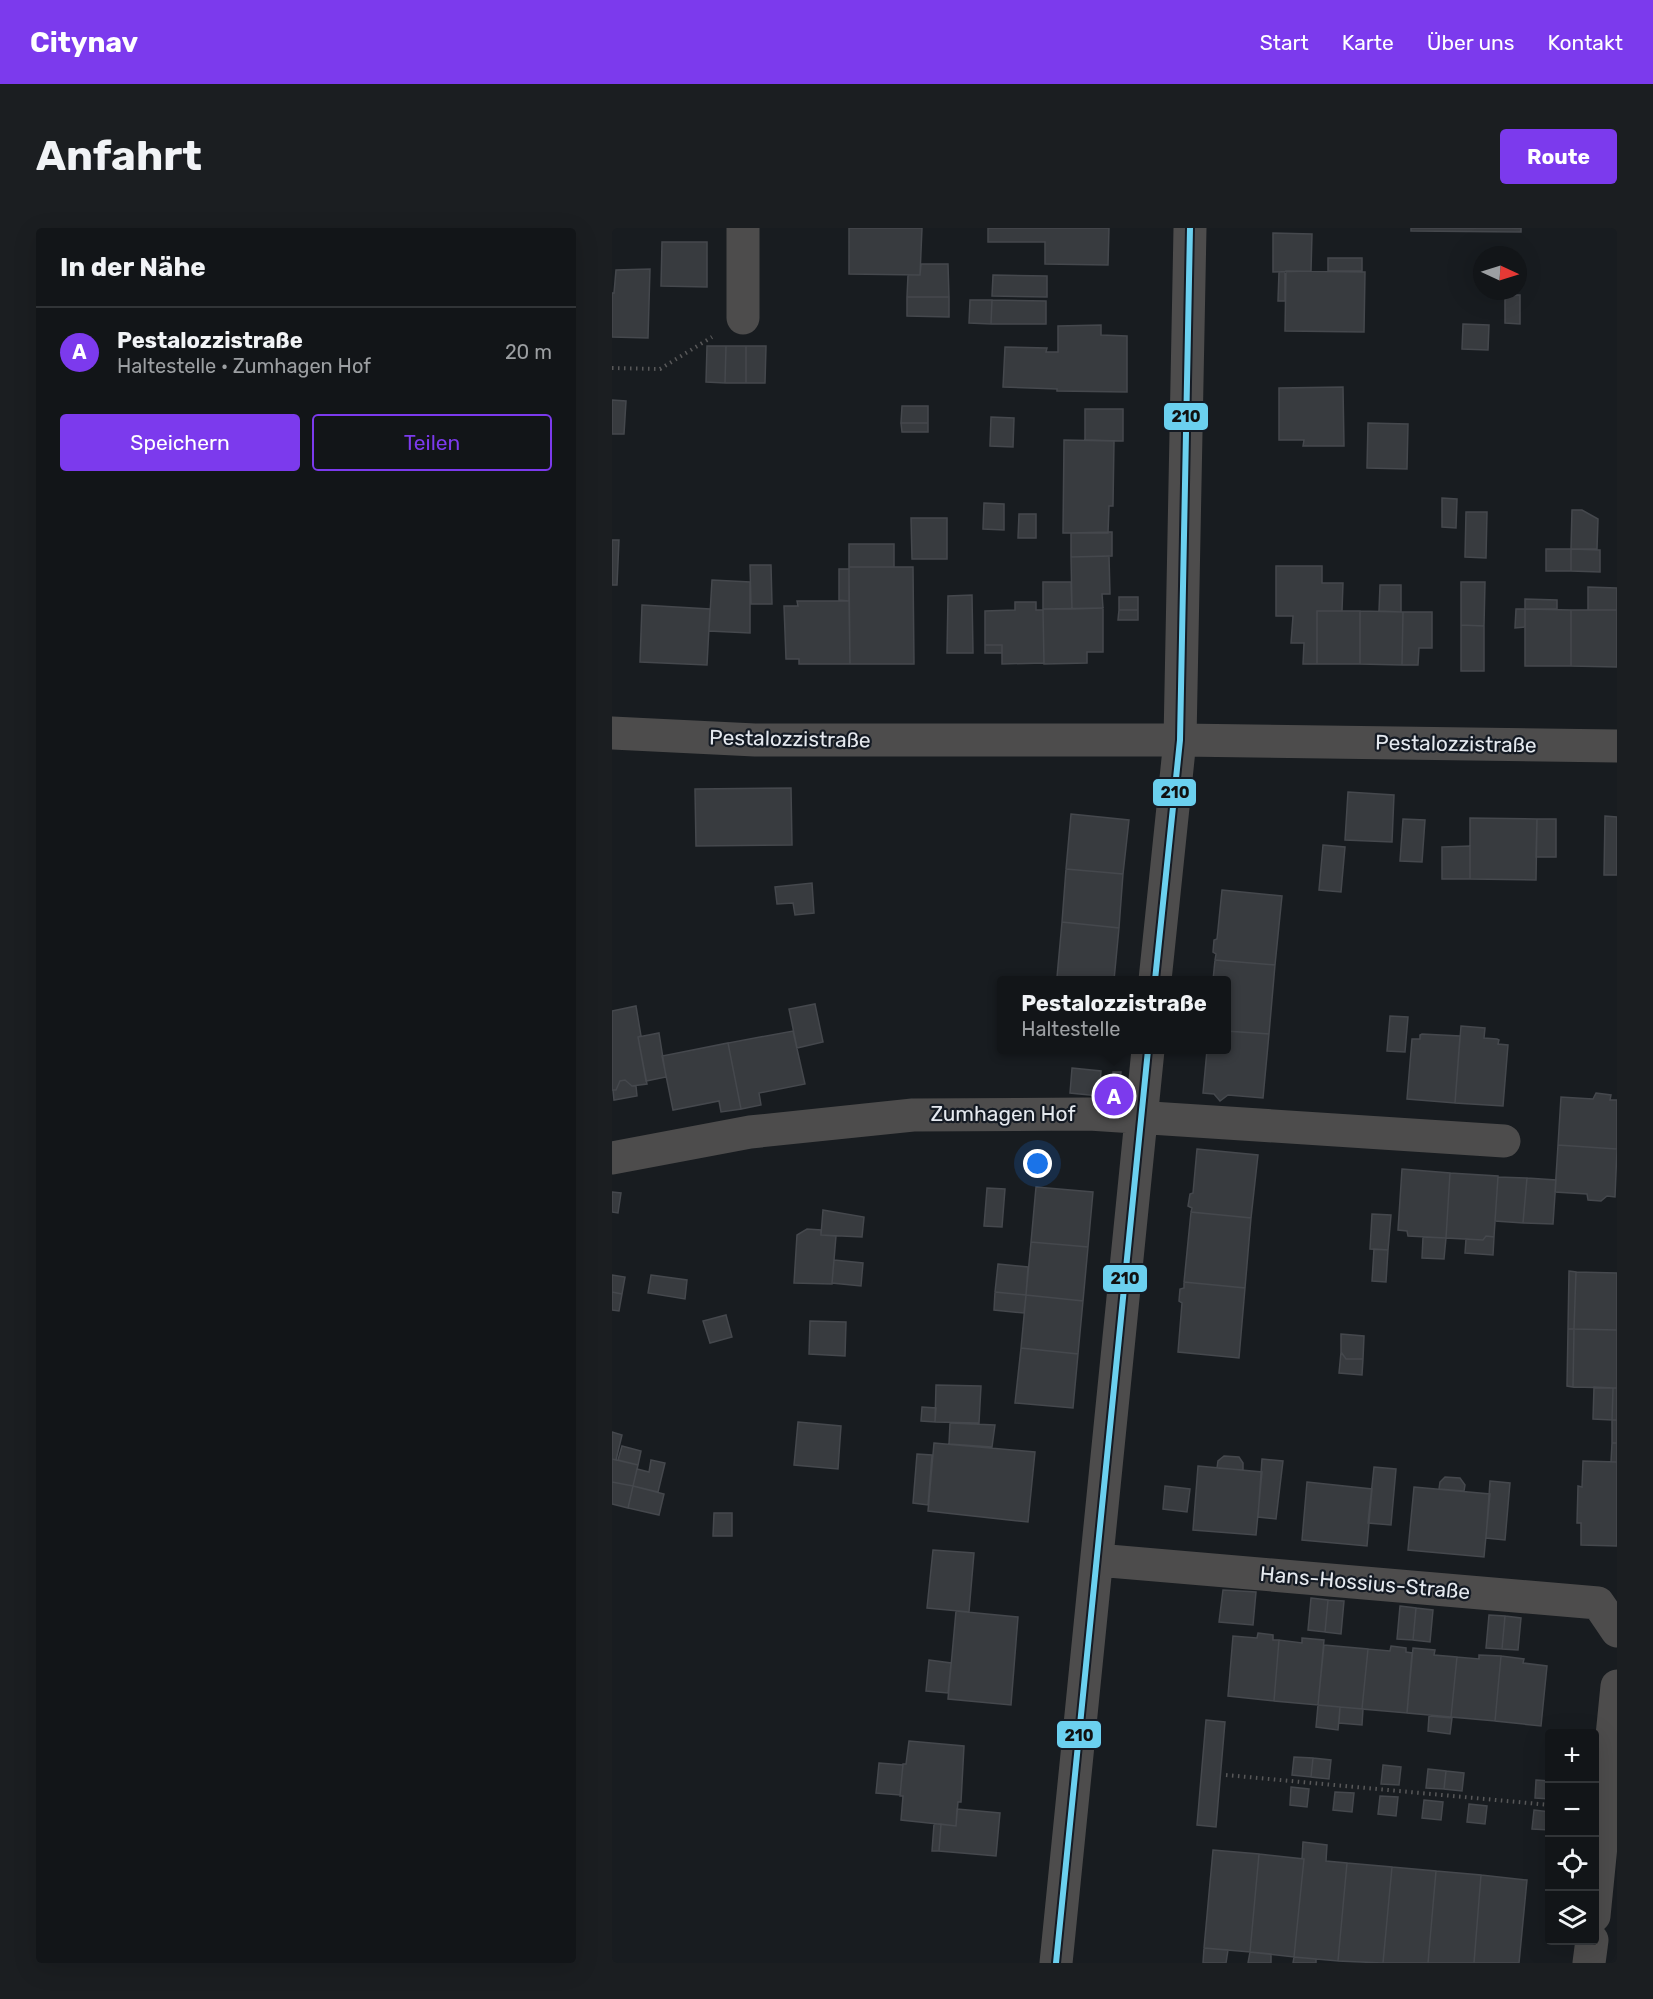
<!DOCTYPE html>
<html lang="de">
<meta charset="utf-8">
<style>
body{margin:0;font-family:Rubik,sans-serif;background:#1b1e21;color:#f1f3f6}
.controls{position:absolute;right:18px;bottom:18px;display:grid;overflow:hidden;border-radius:6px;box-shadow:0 6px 24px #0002}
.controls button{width:54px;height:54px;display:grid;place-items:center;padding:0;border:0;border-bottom:2px solid #313437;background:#121518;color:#f1f3f6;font:30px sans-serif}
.compass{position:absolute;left:861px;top:18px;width:54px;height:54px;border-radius:50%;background:#121518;box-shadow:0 6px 24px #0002;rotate:94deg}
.you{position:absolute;left:426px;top:936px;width:21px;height:21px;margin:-15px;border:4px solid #fff;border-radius:50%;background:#1a73e8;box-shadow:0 0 0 9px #1a73e833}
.badge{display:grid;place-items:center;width:39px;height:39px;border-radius:50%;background:#7c3aed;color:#fff;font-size:20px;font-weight:700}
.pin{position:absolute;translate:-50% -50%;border:3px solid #fff;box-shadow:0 2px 6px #0006}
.popup{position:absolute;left:385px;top:748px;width:234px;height:78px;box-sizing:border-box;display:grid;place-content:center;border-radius:6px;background:#121518;filter:drop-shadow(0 2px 4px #0005);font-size:20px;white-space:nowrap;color:#9c9fa2}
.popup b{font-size:22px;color:#f1f3f6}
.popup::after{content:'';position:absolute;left:50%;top:100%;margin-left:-12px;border:12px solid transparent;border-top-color:#121518}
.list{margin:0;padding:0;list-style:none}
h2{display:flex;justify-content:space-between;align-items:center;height:78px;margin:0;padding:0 24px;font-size:26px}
h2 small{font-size:20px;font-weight:400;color:#9c9fa2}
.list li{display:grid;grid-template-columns:39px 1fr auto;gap:18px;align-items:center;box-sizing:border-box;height:90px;padding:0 24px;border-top:2px solid #313437}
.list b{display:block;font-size:22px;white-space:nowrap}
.list p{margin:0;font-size:20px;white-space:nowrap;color:#9c9fa2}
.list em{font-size:20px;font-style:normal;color:#9c9fa2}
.actions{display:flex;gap:12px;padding:18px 24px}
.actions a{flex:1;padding:14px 0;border:2px solid #7c3aed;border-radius:6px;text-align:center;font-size:21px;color:#7c3aed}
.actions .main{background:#7c3aed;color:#fff}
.icon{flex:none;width:33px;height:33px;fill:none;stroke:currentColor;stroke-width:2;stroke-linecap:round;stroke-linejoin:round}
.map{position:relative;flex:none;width:1005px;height:1735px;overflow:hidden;border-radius:6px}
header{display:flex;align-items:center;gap:36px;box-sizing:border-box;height:84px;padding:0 30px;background:#7c3aed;color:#fff}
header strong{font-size:28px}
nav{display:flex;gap:33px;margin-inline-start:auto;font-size:21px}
.intro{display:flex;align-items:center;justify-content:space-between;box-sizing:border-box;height:144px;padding:0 36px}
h1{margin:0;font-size:42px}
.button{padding:15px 27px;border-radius:6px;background:#7c3aed;color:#fff;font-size:21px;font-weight:700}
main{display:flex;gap:36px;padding:0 36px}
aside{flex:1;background:#121518;border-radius:6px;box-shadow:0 6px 24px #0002}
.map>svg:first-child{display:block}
.building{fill:#383b3f;stroke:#45484d;stroke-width:1.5}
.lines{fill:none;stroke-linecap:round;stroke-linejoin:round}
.path{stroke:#585859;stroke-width:4;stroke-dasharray:1.5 4.5;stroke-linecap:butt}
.street{stroke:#4d4c4c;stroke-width:33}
.bus-1-casing{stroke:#151b24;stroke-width:10}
.bus-1{stroke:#6bd0ef;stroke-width:6}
.labels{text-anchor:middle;stroke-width:4.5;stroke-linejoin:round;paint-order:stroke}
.street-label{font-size:21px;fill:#e5e9ef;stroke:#151b24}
.line-badge{stroke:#151b24;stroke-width:2}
.pale-badge-label{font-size:16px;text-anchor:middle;font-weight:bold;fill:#111}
</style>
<header>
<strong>Citynav</strong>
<nav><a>Start</a><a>Karte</a><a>Über uns</a><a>Kontakt</a></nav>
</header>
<div class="intro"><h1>Anfahrt</h1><a class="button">Route</a></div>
<main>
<aside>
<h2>In der Nähe<small></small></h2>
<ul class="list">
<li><span class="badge">A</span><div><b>Pestalozzistraße</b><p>Haltestelle · Zumhagen Hof</p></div><em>20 m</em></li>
</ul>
<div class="actions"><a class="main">Speichern</a><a>Teilen</a></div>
</aside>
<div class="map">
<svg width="1005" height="1735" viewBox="0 0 1005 1735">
<rect width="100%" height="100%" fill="#181c20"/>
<path class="building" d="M 237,0 L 310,0 L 308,47 L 237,46 Z
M 376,0 L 497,0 L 496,37 L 433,36 L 433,14 L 376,14 Z
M 799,0 L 909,0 L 909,4 L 799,3 Z
M 661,5 L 700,6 L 699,43 L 661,44 Z
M 50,14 L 95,14 L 95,59 L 49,58 Z
M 716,30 L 750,30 L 750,43 L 716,43 Z
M 309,36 L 336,36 L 337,69 L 295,69 L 296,47 L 308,47 Z
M 38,41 L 36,110 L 0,109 L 0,65 L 2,65 L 4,42 Z
M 674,43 L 753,44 L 752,104 L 673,103 Z
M 667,44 L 673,44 L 673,73 L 666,73 Z
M 381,47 L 435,48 L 435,69 L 380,68 Z
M 893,67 L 908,67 L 908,96 L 893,95 Z
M 295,69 L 337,69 L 337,89 L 295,88 Z
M 358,72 L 380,72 L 379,96 L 357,95 Z
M 380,72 L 434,73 L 434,96 L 379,96 Z
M 851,96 L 877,97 L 876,122 L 850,121 Z
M 489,97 L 489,107 L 515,108 L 515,164 L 445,163 L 445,161 L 391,159 L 393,119 L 435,120 L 434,124 L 446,124 L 446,98 Z
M 95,118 L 114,118 L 113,155 L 94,154 Z
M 114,118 L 134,118 L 134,155 L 113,155 Z
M 134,118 L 154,118 L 153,155 L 134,155 Z
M 731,159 L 732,218 L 691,218 L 692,212 L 667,212 L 667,160 Z
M 0,172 L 14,173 L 12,206 L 0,206 Z
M 290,178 L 316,178 L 316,195 L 289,195 Z
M 473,181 L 511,181 L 511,213 L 473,212 Z
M 379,189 L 402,190 L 401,219 L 378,218 Z
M 289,195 L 316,195 L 316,204 L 290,204 Z
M 756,195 L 796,196 L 795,241 L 755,240 Z
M 452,212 L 502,213 L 501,278 L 497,278 L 496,305 L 451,305 Z
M 830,270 L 845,271 L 844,300 L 830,299 Z
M 372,275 L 392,276 L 392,302 L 371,301 Z
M 960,282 L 970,282 L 986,291 L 985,321 L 959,321 Z
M 854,284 L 875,284 L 874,330 L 853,329 Z
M 407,286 L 424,286 L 424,310 L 406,310 Z
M 299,290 L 335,290 L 335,331 L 300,331 Z
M 496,304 L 500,304 L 500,328 L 459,329 L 459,305 Z
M 0,312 L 7,312 L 5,357 L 0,357 Z
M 237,316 L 282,316 L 282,339 L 237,339 Z
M 934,321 L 959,321 L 959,343 L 934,343 Z
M 959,321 L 988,322 L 988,344 L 959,343 Z
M 497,328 L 498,366 L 490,366 L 491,380 L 460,381 L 459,329 Z
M 138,337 L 159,337 L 160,376 L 139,376 Z
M 664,338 L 710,338 L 710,355 L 731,355 L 730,383 L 705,383 L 705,436 L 691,436 L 692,415 L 679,415 L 681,388 L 664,388 Z
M 237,339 L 301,339 L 302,436 L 238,436 Z
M 227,341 L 237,341 L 237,373 L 227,372 Z
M 100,352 L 138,354 L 138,405 L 97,403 Z
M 431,354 L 459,354 L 460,381 L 431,381 Z
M 849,354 L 873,354 L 872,398 L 849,397 Z
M 768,357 L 789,357 L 789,384 L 767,383 Z
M 976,359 L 1005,360 L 1005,382 L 976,382 Z
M 360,367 L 361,425 L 335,425 L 336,368 Z
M 507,369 L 526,369 L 526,382 L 507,382 Z
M 913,371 L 945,372 L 945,381 L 913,381 Z
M 185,373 L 237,373 L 238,436 L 187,436 L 187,431 L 174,431 L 172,378 L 186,378 Z
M 403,374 L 424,374 L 424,382 L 431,382 L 432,435 L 390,436 L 390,417 L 373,417 L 373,383 L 403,382 Z
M 30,377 L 98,381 L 95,437 L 28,434 Z
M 491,380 L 491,424 L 475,424 L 475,435 L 432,436 L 431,381 Z
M 904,381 L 913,381 L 913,399 L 903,400 Z
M 913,381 L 959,382 L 959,438 L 913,438 Z
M 507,382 L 526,382 L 526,392 L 506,392 Z
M 959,382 L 1005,382 L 1005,439 L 959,438 Z
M 705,383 L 748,383 L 748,436 L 705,436 Z
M 748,383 L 791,384 L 790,437 L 748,436 Z
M 791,384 L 820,384 L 820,420 L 807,420 L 806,437 L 790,437 Z
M 849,397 L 872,398 L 872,443 L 849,443 Z
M 373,417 L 390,417 L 390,425 L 373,425 Z
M 179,560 L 180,617 L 84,618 L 83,561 Z
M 736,564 L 782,567 L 780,614 L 733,612 Z
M 459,586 L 517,592 L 511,646 L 454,641 Z
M 993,588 L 1005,589 L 1005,647 L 992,647 Z
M 858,590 L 925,591 L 924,652 L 858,651 Z
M 791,591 L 813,592 L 810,634 L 788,633 Z
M 925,591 L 944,591 L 944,629 L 924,629 Z
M 711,617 L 733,619 L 729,664 L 707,662 Z
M 858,618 L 858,651 L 830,651 L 830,619 Z
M 454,641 L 511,646 L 507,700 L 450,694 Z
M 200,655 L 202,685 L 183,687 L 181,675 L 165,676 L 163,659 Z
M 610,662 L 670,668 L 663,737 L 603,732 L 604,726 L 601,724 L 602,712 L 605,711 Z
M 450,694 L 507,700 L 502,752 L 445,749 Z
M 603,732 L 663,737 L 657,806 L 614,803 L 614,752 L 601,752 Z
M 445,749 L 484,752 L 444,752 Z
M 203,776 L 211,814 L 185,820 L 177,781 Z
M 24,778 L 29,808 L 26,809 L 35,856 L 20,858 L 13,852 L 8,853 L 4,862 L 0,862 L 0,783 Z
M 778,788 L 796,789 L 793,824 L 775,823 Z
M 849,798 L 873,800 L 872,810 L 885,811 L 887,812 L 886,816 L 896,817 L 891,878 L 843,875 Z
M 181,803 L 193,856 L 147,865 L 149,877 L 129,881 L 116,815 Z
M 614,803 L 657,806 L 651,870 L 616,867 L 608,873 L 602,866 L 591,865 L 595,822 L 614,822 Z
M 47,805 L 54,849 L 34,853 L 26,809 Z
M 810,806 L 848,808 L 843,875 L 795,871 L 800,811 L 808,811 L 808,807 Z
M 116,815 L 129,881 L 109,884 L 107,873 L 61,882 L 50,828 Z
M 460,840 L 489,843 L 487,868 L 458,865 Z
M 501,844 L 509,844 L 507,865 L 500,865 Z
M 13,852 L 20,858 L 24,858 L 25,868 L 2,872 L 1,862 L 4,862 L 8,853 Z
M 984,865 L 999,867 L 998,872 L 1005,872 L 1005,921 L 946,917 L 949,869 L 981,871 Z
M 946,917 L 1005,921 L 1003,969 L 995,968 L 989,973 L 976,972 L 975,966 L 943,964 Z
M 585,921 L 646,927 L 639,990 L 579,984 L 580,980 L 576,978 L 578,966 L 581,965 Z
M 790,941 L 838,945 L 834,1010 L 796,1008 L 795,1003 L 786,1002 Z
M 838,945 L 886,948 L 882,1009 L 874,1008 L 871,1012 L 834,1010 Z
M 886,949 L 915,950 L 911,995 L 883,993 Z
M 915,950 L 944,952 L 941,996 L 911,995 Z
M 424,959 L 481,964 L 476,1019 L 419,1014 Z
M 375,960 L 393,961 L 390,999 L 372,998 Z
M 0,964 L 9,965 L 6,985 L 0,984 Z
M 211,982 L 252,989 L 250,1009 L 209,1007 Z
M 579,984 L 639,990 L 633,1060 L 572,1054 Z
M 760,986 L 779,987 L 776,1022 L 758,1021 Z
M 195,1001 L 209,1002 L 209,1007 L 224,1008 L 220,1056 L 182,1055 L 185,1007 Z
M 874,1008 L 882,1009 L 881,1027 L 853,1025 L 854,1011 L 871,1012 Z
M 811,1009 L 834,1010 L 832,1031 L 810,1030 Z
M 419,1014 L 476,1019 L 471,1073 L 414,1067 Z
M 762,1021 L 776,1022 L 774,1054 L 760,1053 Z
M 222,1032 L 251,1035 L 249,1058 L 220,1055 Z
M 386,1036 L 416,1039 L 414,1067 L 383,1064 Z
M 957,1043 L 964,1044 L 962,1101 L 956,1101 Z
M 964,1044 L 1005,1045 L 1005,1102 L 962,1101 Z
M 0,1047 L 13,1049 L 10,1066 L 0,1064 Z
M 39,1047 L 75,1052 L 73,1071 L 36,1065 Z
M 572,1054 L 633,1060 L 627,1130 L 566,1124 L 570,1075 L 567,1073 L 568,1061 L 572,1060 Z
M 0,1064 L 10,1066 L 7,1083 L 0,1082 Z
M 383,1064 L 414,1067 L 412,1085 L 382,1082 Z
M 414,1067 L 471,1073 L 466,1126 L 409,1120 Z
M 114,1087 L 120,1109 L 98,1115 L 91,1093 Z
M 198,1093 L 234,1094 L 233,1128 L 197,1126 Z
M 956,1101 L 962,1101 L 961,1159 L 955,1158 Z
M 962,1101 L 1005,1102 L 1005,1160 L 961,1159 Z
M 729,1106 L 752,1108 L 751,1131 L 734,1131 L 729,1124 Z
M 409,1120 L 466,1126 L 461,1180 L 403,1175 Z
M 729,1124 L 734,1131 L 751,1131 L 750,1147 L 727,1145 Z
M 324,1157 L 369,1158 L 367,1195 L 323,1194 Z
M 982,1159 L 1001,1160 L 1000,1192 L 981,1191 Z
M 1001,1160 L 1005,1160 L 1005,1192 L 1000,1192 Z
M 310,1179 L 324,1180 L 323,1194 L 309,1193 Z
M 1000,1192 L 1005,1192 L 1005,1215 L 1000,1215 Z
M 186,1194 L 229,1198 L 226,1241 L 182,1237 Z
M 338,1195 L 383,1197 L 380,1219 L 337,1216 Z
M 0,1204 L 10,1207 L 4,1232 L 0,1231 Z
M 322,1215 L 423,1224 L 416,1294 L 316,1283 Z
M 1000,1215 L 1005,1215 L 1005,1234 L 999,1234 Z
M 10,1218 L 29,1223 L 26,1237 L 6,1232 Z
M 305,1226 L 320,1227 L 316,1277 L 301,1275 Z
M 612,1228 L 627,1229 L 631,1235 L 631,1242 L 605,1240 L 606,1233 Z
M 0,1231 L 26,1237 L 21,1258 L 0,1254 Z
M 650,1231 L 671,1233 L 664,1291 L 646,1289 Z
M 39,1232 L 53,1235 L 46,1264 L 21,1258 L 25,1241 L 37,1244 Z
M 971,1233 L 1005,1234 L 1005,1318 L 969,1317 L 969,1295 L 965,1295 L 966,1258 L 970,1259 Z
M 586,1238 L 650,1244 L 644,1307 L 581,1302 Z
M 762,1239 L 784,1241 L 779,1297 L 756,1295 Z
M 833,1249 L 848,1250 L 853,1257 L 852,1263 L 827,1261 L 828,1254 Z
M 878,1253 L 898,1255 L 893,1312 L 874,1310 Z
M 0,1254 L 21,1258 L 16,1280 L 0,1276 Z
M 695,1254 L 760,1261 L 755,1318 L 690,1312 Z
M 21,1258 L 52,1266 L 47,1287 L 16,1280 Z
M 553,1258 L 578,1261 L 575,1284 L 551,1281 Z
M 802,1259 L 878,1266 L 872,1329 L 796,1322 Z
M 102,1285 L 120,1285 L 120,1308 L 101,1308 Z
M 321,1322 L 362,1325 L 357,1384 L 315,1380 Z
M 611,1362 L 644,1364 L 641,1397 L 607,1394 Z
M 699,1370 L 716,1372 L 713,1404 L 696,1402 Z
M 716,1372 L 732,1373 L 729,1406 L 713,1404 Z
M 788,1378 L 804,1380 L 801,1412 L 785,1411 Z
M 804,1380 L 821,1382 L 818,1414 L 801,1412 Z
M 344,1383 L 406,1389 L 399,1477 L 336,1471 Z
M 877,1387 L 893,1388 L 890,1421 L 874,1420 Z
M 893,1388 L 909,1390 L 906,1422 L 890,1421 Z
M 646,1405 L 661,1407 L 661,1412 L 667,1412 L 662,1473 L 616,1468 L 621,1408 L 645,1410 Z
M 690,1410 L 712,1412 L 706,1477 L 662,1473 L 667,1412 L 690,1415 Z
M 712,1417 L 756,1421 L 750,1481 L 706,1477 Z
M 779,1418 L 794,1420 L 794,1424 L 800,1425 L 795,1485 L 750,1481 L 756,1421 L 778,1423 Z
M 801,1420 L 823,1422 L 822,1427 L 845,1429 L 839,1489 L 795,1485 Z
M 867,1427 L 889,1428 L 883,1493 L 839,1489 L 845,1429 L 867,1431 Z
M 889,1428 L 912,1431 L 911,1435 L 935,1438 L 929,1498 L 883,1493 Z
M 317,1432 L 339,1435 L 336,1465 L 314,1463 Z
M 706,1477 L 728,1479 L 726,1502 L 704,1499 Z
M 728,1479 L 751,1481 L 750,1497 L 727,1495 Z
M 817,1488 L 840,1490 L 838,1506 L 816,1503 Z
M 594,1492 L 613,1494 L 604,1599 L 585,1597 Z
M 297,1513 L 352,1518 L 349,1574 L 346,1574 L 344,1598 L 289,1592 L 291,1568 L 288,1568 L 291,1536 L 294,1536 Z
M 682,1529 L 701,1530 L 699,1549 L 680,1547 Z
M 701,1530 L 719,1532 L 717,1551 L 699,1549 Z
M 267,1535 L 291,1537 L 288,1567 L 264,1565 Z
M 771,1537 L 789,1539 L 787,1557 L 769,1556 Z
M 816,1541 L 834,1543 L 832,1561 L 814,1560 Z
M 834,1543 L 852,1545 L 850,1563 L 832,1561 Z
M 924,1552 L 938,1553 L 938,1571 L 923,1570 Z
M 679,1559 L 697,1561 L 695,1579 L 678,1577 Z
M 723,1564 L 742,1565 L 740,1584 L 721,1582 Z
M 768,1568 L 786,1569 L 784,1588 L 766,1586 Z
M 812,1572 L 831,1574 L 829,1592 L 810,1590 Z
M 857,1576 L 875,1578 L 873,1596 L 855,1594 Z
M 345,1581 L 388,1585 L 384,1628 L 327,1623 L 329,1596 L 344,1598 Z
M 922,1582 L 938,1584 L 938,1602 L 920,1601 Z
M 322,1596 L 329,1596 L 327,1623 L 320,1623 Z
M 691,1614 L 715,1617 L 714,1633 L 735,1635 L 726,1733 L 682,1729 L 692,1631 L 690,1631 Z
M 601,1622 L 647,1626 L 638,1724 L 592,1720 Z
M 647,1626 L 692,1631 L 682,1729 L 638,1724 Z
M 735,1635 L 780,1639 L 771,1735 L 726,1733 Z
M 780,1639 L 824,1643 L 816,1735 L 771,1735 Z
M 824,1643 L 869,1647 L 862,1735 L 816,1735 Z
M 869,1647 L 915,1652 L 907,1735 L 862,1735 Z
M 592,1720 L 616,1722 L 614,1735 L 591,1735 Z
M 638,1724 L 659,1726 L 659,1735 L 636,1735 Z
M 682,1729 L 704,1731 L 704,1735 L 681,1735 Z"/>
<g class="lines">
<path class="path" d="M 0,140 L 48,141 L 100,109
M 614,1547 L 938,1577"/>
<path class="street" d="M 131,0 L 131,90
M 0,505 L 143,512 L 568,512 L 1005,518
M 543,752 L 568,512 L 578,0
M 0,930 L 138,904 L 301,887 L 477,886 L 892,913
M 485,1332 L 986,1375 L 1005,1403
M 982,1688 L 1005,1458
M 444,1735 L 536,822
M 977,1735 L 980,1712"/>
<g class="bus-1-casing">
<path id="bus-1" d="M 543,752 L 568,512 L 578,0
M 444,1735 L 536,822"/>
</g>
<use href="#bus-1" class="bus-1"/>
</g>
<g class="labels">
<g class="street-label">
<text transform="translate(178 511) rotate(1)" y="7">Pestalozzistraße</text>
<text transform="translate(844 516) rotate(1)" y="7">Pestalozzistraße</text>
<text x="391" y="893">Zumhagen Hof</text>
<text transform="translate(753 1355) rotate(5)" y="7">Hans-Hossius-Straße</text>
</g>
</g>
<g class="line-badge">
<rect x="551" y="174" width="46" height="29" rx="6" fill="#6bd0ef"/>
<rect x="540" y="550" width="45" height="29" rx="6" fill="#6bd0ef"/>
<rect x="490" y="1036" width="46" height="29" rx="6" fill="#6bd0ef"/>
<rect x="444" y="1492" width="46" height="29" rx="6" fill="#6bd0ef"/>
</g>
<g class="pale-badge-label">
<text x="574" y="194">210</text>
<text x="563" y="570">210</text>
<text x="513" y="1056">210</text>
<text x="467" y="1513">210</text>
</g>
</svg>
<div class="controls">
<button>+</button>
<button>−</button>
<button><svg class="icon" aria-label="locate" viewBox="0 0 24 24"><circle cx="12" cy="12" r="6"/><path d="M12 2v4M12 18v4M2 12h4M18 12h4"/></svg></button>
<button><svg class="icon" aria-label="layers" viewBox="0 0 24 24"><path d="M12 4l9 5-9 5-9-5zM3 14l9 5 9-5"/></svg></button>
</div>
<svg class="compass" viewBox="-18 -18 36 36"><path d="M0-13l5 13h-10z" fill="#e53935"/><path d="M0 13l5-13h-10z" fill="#9c9fa2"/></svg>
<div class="you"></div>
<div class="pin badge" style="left:502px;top:868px">A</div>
<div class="popup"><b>Pestalozzistraße</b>Haltestelle</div>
</div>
</main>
